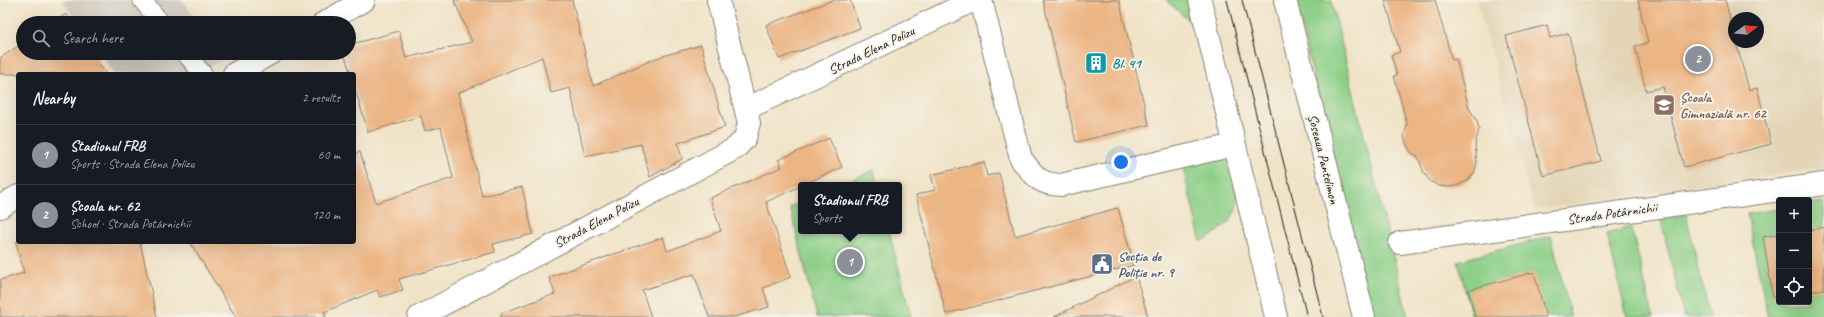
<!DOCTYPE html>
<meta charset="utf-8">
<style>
body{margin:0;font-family:Caveat,sans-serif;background:#242831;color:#f1f3f6}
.controls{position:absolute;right:12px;bottom:12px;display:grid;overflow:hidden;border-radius:4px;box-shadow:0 4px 16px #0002}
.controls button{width:36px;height:36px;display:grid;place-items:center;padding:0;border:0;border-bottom:1px solid #363941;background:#171b24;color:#f1f3f6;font:20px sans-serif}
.compass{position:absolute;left:1728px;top:12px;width:36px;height:36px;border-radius:50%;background:#171b24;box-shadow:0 4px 16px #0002;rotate:74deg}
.you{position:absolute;left:1121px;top:162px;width:14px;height:14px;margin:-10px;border:3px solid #fff;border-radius:50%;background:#1a73e8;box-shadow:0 0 0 6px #1a73e833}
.badge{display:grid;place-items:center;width:26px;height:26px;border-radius:50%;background:#8c9099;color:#fff;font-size:13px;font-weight:700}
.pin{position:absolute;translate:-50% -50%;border:2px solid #fff;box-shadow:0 1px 4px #0006}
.popup{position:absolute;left:798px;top:182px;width:104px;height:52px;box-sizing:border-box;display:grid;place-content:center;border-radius:4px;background:#171b24;filter:drop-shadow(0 1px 3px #0005);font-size:13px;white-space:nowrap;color:#9ea1a6}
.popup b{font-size:15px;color:#f1f3f6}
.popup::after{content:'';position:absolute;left:50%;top:100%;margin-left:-8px;border:8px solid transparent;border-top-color:#171b24}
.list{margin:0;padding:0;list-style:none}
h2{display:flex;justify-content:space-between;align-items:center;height:52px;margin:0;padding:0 16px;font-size:17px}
h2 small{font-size:13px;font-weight:400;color:#9ea1a6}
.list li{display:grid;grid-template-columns:26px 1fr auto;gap:12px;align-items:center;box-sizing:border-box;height:60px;padding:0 16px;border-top:1px solid #363941}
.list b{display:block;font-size:15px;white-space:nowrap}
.list p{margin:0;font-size:13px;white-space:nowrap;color:#9ea1a6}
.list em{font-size:13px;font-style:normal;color:#9ea1a6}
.icon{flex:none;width:22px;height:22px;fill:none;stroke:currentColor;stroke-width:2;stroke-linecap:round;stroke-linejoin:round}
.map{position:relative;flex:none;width:1824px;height:317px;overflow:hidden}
.search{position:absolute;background:#171b24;box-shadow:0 4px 16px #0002;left:16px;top:16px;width:340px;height:44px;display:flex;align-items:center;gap:10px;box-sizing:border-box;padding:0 14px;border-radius:22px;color:#9ea1a6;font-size:15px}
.panel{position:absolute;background:#171b24;box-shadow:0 4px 16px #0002;left:16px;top:72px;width:340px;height:172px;border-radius:4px}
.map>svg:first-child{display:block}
.built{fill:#e4d5b7;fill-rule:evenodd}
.industrial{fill:#c9c3b8}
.green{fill:#8ccf87;stroke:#547652}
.building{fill:#ecb584}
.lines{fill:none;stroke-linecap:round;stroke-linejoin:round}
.lane-casing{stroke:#868072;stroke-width:20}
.street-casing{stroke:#868072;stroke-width:24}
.primary-casing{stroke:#868072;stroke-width:24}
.lane{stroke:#fff;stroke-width:18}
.street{stroke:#fff;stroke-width:22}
.primary{stroke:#fff;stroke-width:22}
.tram{stroke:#1c1c1c;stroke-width:1}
.labels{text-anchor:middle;stroke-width:4;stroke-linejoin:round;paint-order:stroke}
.street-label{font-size:14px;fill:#1c1c1c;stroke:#f7f3e8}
.culture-label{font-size:14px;font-weight:bold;fill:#0d838f;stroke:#f7f3e8;text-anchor:start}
.education-label{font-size:14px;font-weight:bold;fill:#785e54;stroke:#f7f3e8;text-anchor:start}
.service-label{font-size:14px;font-weight:bold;fill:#4e5e75;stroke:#f7f3e8;text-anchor:start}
</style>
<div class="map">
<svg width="1824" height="317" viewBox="0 0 1824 317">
<rect width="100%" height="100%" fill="#f7f3e8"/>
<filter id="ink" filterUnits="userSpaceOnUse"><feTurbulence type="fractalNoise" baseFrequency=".025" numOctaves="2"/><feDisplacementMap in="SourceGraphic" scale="8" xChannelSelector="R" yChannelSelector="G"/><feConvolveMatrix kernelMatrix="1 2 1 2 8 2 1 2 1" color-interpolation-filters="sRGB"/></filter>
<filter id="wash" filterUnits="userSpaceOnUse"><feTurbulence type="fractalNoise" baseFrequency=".012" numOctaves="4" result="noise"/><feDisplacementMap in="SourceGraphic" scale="16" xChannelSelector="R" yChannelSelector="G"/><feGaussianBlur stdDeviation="0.9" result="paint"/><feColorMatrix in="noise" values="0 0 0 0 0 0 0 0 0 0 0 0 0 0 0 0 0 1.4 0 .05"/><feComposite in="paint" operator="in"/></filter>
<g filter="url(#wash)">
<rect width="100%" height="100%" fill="#f0e3c7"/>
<path class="built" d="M 1477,0 L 1824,0 L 1824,168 L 1534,210 ZM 1734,18 L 1758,18 L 1758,42 L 1734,42 Z"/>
<path class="industrial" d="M 62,0 L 182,0 L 199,23 L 78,23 Z
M 100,53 L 221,53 L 225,58 L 196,74 L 115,74 Z"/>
<path class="green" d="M 1166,0 L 1190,0 L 1197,28 Z
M 1295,0 L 1331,0 L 1408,317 L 1372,317 Z
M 1229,153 C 1240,197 1248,217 1201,242 L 1182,164 Z
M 874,170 L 877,185 L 839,185 Z
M 801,202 L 801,231 L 889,231 L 911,317 L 817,317 L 790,207 Z
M 1824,202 L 1824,317 L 1768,317 L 1747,214 L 1779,209 L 1779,302 L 1809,302 L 1809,204 Z
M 1686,214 L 1710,317 L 1684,317 L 1661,220 Z
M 1631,227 L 1653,317 L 1627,317 L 1607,234 Z
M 1551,236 L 1571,317 L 1472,317 L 1458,261 Z"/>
<g id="blocks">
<path class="building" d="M 454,0 L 572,0 L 593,86 L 656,58 L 701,45 L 725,127 L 678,143 L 682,159 L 650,177 L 641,144 L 585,156 L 570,88 L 551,93 L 542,57 L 458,93 L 482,196 L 522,187 L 533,234 L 493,244 L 495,252 L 399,279 L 403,290 L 380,297 L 377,290 L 324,312 L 326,317 L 236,317 L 190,242 L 354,242 L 354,153 L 360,152 L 376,203 L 453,178 L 441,127 L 425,131 L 421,116 L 368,132 L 354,85 L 354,74 L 351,74 L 344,53 L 349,53 L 349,45 L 399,31 L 406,58 L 472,42 Z
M 833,0 L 850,0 L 860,28 L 779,59 L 766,25 Z
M 1043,0 L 1119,0 L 1149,125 L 1076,142 Z
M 1385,0 L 1435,0 L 1452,60 L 1456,59 L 1469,108 L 1477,121 L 1479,129 L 1475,145 L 1477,163 L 1474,173 L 1467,181 L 1458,185 L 1449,187 L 1439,186 L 1430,181 L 1424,173 L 1418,157 L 1411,152 L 1407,145 L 1404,137 L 1407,124 L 1394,76 L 1397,75 L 1391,55 L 1400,52 Z
M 1638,0 L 1725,0 L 1734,34 L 1734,42 L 1736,42 L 1749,90 L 1757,88 L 1771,144 L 1684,167 L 1663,87 L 1646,91 L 1635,46 L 1648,43 Z
M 66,14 L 72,23 L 52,23 Z
M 1547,25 L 1550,38 L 1568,33 L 1601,161 L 1543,176 L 1506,36 Z
M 23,43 L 23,53 L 92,53 L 106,74 L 0,74 L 0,58 Z
M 829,138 L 842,167 L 766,202 L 791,277 L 763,288 L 769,307 L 734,317 L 709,317 L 694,274 L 642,290 L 651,317 L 501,317 L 501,313 L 555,294 L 549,277 L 663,237 L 667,251 L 721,231 L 710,198 L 782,167 L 778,160 Z
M 984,162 L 987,176 L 999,173 L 1015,236 L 1118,208 L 1134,265 L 946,314 L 916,195 L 935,190 L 931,175 Z
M 1824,227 L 1824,289 L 1809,292 L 1809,230 Z
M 1779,234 L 1779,297 L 1773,298 L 1763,237 Z
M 16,242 L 140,242 L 157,317 L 0,317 L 0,280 L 24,273 Z
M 1534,272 L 1546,317 L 1475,317 L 1468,290 Z
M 1136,276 L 1148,317 L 1054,317 Z"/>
</g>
</g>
<g filter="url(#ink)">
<use href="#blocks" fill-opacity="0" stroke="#868072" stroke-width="1"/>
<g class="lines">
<g class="lane-casing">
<path id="lane" d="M 142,0 L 161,23
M 185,53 L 203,74"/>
</g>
<g class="street-casing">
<path id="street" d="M 981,0 L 1021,159 C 1035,176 1038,184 1061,185 L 1234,145
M 324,23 L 364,0
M 234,74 L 271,53
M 746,109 L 974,0
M 0,207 L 18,196
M 1400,243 L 1824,184
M 419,317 L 736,148 L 745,138 L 749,123 L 718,0"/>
</g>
<g class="primary-casing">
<path id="primary" d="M 1200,0 L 1276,317
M 1285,0 L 1364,317"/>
</g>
<use href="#lane" class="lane"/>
<use href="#street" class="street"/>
<use href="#primary" class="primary"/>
<path class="tram" d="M 1227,0 L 1307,317
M 1242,0 L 1323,317"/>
</g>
</g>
<defs>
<g id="building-square" transform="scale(1.15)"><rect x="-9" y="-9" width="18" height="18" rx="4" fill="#0f9aa8" stroke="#f7f3e8"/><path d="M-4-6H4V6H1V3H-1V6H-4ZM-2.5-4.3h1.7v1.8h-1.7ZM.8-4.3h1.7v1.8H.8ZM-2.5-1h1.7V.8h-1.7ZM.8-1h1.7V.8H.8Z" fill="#fff"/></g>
<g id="school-square" transform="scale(1.15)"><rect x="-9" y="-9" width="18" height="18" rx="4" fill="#8d6e63" stroke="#f7f3e8"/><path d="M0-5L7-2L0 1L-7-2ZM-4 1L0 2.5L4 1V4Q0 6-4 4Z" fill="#fff"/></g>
<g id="civic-square" transform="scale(1.15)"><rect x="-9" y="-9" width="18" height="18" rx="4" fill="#5c6f8a" stroke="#f7f3e8"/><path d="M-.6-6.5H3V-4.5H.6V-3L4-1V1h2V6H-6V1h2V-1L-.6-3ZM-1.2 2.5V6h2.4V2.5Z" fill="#fff"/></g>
</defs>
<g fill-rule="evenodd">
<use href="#building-square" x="1096" y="63"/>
<use href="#school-square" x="1664" y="105"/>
<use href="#civic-square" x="1102" y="264"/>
</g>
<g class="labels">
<g class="street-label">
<text transform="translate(871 50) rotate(-26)" y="5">Strada Elena Polizu</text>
<text transform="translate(1324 159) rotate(76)" y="5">Șoseaua Pantelimon</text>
<text transform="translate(1612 213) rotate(-8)" y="5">Strada Potârnichii</text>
<text transform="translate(596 222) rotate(-28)" y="5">Strada Elena Polizu</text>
</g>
<g class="culture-label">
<text x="1112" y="68">Bl. 41</text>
</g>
<g class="education-label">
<text x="1680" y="102">Școala<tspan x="1680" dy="16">Gimnazială nr. 62</tspan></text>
</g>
<g class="service-label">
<text x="1118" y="261">Secția de<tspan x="1118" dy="16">Poliție nr. 9</tspan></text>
</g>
</g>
</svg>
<div class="controls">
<button>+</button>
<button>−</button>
<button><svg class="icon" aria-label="locate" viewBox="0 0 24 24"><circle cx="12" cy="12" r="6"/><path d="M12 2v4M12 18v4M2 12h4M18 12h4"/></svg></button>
</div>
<svg class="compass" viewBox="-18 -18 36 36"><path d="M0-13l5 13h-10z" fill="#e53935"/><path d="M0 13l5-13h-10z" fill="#9ea1a6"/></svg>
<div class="you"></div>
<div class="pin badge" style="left:850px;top:262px">1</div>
<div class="popup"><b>Stadionul FRB</b>Sports</div>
<div class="pin badge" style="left:1698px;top:59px">2</div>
<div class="search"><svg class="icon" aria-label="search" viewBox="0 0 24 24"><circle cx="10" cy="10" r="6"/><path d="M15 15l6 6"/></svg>Search here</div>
<section class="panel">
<h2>Nearby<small>2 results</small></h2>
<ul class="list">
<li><span class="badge">1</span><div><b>Stadionul FRB</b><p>Sports · Strada Elena Polizu</p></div><em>60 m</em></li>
<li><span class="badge">2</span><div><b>Școala nr. 62</b><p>School · Strada Potârnichii</p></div><em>120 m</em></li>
</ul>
</section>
</div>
